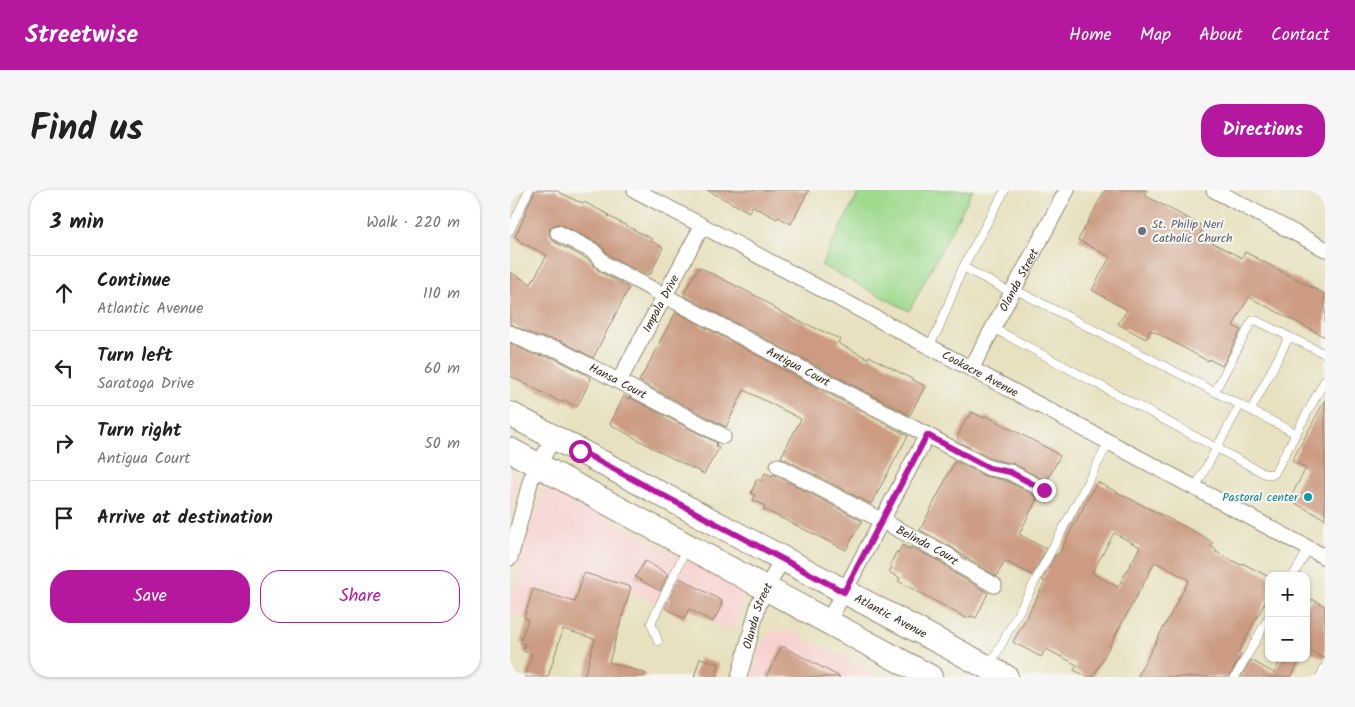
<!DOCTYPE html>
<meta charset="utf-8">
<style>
body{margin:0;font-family:Kalam,sans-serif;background:#f6f6f6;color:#222}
.controls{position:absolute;right:15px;bottom:15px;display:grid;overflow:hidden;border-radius:10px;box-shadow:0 1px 4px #0004}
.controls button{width:45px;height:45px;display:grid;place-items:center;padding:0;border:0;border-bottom:1px solid #e0e0e0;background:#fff;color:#222;font:25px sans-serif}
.stop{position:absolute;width:15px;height:15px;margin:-11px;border:4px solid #b5179e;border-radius:50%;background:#fff}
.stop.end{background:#b5179e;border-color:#fff;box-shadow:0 1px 5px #0008}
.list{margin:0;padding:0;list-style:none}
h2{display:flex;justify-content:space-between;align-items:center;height:65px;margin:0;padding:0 20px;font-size:21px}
h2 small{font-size:16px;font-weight:400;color:#767676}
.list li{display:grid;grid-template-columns:32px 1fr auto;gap:15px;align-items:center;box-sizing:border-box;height:75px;padding:0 20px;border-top:1px solid #e0e0e0}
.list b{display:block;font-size:19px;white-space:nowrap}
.list p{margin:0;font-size:16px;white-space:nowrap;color:#767676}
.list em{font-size:16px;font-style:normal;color:#767676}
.actions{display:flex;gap:10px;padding:15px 20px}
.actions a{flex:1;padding:11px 0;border:1px solid #b5179e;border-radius:20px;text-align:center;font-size:18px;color:#b5179e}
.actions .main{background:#b5179e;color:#fff}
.icon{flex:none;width:28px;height:28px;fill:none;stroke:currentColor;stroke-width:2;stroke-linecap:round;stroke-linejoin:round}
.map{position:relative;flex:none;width:815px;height:487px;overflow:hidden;border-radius:20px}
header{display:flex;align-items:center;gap:30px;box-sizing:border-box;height:70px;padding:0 25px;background:#b5179e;color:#fff}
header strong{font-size:24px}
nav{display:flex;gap:28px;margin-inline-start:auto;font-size:18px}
.intro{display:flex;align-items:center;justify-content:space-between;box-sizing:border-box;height:120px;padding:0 30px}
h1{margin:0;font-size:35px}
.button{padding:12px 22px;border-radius:20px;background:#b5179e;color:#fff;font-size:18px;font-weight:700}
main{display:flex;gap:30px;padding:0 30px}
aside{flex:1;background:#fff;border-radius:20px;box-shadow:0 1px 4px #0004}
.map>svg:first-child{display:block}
.built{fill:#f7d0ce}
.green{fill:#9fda8d;stroke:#6d8256}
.building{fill:#cc9b82;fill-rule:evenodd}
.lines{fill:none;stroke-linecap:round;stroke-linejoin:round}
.service-casing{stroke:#91866e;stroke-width:9}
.minor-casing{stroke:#91866e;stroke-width:17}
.primary-casing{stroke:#91866e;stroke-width:26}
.service{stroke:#fff;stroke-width:8}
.minor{stroke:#fff;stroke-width:15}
.primary{stroke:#fff;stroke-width:24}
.route{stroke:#b5179e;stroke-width:6}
.worship-dot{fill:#6b7280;stroke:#f6f6f2;stroke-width:2}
.culture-dot{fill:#0f9aa8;stroke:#f6f6f2;stroke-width:2}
.labels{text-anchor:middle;stroke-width:4;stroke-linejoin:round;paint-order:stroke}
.worship-label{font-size:12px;fill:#5b616d;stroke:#f6f6f2;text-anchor:start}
.street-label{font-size:12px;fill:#3b2a1e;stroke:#f6f6f2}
.culture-label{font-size:12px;fill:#0d838f;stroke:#f6f6f2;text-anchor:end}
</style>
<header>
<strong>Streetwise</strong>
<nav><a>Home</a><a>Map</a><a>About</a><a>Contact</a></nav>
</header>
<div class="intro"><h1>Find us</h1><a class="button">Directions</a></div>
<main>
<aside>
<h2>3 min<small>Walk · 220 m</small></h2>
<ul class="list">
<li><svg class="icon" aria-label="ahead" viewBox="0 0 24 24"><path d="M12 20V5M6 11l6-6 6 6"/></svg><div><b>Continue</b><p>Atlantic Avenue</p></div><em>110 m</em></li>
<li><svg class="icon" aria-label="left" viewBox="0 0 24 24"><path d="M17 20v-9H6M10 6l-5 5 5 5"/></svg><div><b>Turn left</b><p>Saratoga Drive</p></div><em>60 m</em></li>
<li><svg class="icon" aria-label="right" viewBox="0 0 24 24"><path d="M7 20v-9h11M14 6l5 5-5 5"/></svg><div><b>Turn right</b><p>Antigua Court</p></div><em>50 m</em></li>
<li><svg class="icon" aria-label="arrive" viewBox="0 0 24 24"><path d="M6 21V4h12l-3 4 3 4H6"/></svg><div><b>Arrive at destination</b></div></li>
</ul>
<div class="actions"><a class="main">Save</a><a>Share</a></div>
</aside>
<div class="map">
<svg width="815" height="487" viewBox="0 0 815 487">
<rect width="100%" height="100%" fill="#f6f6f2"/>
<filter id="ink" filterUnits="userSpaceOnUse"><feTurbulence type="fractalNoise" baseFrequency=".02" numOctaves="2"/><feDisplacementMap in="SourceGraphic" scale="10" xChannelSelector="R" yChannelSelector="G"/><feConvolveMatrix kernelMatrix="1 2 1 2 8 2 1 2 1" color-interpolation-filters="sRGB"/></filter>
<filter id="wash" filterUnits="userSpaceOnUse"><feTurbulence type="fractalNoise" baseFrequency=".0096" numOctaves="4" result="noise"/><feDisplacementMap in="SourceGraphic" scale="20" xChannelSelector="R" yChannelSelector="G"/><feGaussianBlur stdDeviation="1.12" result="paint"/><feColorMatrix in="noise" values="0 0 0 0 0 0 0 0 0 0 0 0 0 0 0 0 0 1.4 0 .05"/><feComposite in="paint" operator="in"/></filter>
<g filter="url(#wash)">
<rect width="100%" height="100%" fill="#e7e1bf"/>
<path class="built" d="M 0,277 L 5,282 L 7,290 L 0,320 Z
M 35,296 L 224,396 L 227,399 L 232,409 L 224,440 L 207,436 L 203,432 L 180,419 L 174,429 L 121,400 L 103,455 L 0,423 L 0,410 L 22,332 Z
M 274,441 L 283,442 L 371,487 L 243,487 L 251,456 L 258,446 L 265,442 Z"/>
<path class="green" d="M 350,0 L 463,0 L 399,121 L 311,75 Z"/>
<g id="blocks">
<path class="building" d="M 25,0 L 45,0 L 67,11 L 74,13 L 74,12 L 99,25 L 98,26 L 142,49 L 141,51 L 153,57 L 140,85 L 128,81 L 101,66 L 88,53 L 52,35 L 47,34 L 40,38 L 39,44 L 43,51 L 77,69 L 90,82 L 119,98 L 83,168 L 51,151 L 27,146 L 0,134 L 0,82 L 21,94 L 37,65 L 8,51 L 9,49 L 5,47 L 16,23 L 15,22 Z
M 197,0 L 299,0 L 281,34 L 268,27 L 267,29 L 242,16 L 239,22 Z
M 595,0 L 637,0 L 634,5 L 694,37 L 689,46 L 732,68 L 735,62 L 815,104 L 815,147 L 739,107 L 723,136 L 731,140 L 712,176 L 699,169 L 698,171 L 641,140 L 636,149 L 608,134 L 617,120 L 582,100 L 600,67 L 568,50 Z
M 189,77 L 252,109 L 265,119 L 285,129 L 330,149 L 328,153 L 355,167 L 358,168 L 359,166 L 415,196 L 400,225 L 175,106 L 174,103 Z
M 166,122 L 398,246 L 361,314 L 271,267 L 291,229 L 234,200 L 216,237 L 129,191 L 150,154 L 149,153 Z
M 0,153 L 22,164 L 44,168 L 75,184 L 81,189 L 67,217 L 54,210 L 53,213 L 0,186 Z
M 114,206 L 118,209 L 119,207 L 207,253 L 206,256 L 209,258 L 194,284 L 150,262 L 100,234 Z
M 815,210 L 815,329 L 779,310 L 796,278 L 782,271 Z
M 462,222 L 474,228 L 476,226 L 543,261 L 550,266 L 537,291 L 504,274 L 482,269 L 453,254 L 447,248 L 457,227 L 459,228 Z
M 445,271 L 475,286 L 497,291 L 528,307 L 509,344 L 536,359 L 522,385 L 495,371 L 487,386 L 455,367 L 443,358 L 410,340 Z
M 255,283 L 262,286 L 263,284 L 352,331 L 336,360 L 253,319 L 255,316 L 243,310 L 245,305 L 241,303 L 247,289 L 251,291 Z
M 587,292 L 693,346 L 703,353 L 701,357 L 707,360 L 706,362 L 731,375 L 732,373 L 759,387 L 759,405 L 728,463 L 731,465 L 719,487 L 627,487 L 679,390 L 645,372 L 583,487 L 578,487 L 564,480 L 567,475 L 536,459 L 531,467 L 503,452 L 535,392 L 532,390 L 546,364 L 548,365 ZM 604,343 L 630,357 L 608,397 L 582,383 Z
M 392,355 L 400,359 L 401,357 L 434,374 L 444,383 L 478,403 L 466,428 L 462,426 L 456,428 L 388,391 L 390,388 L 379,382 L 382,377 L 380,376 L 386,362 L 388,363 Z
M 135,371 L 158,384 L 150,401 L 125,387 Z
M 74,383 L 121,397 L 99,472 L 135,483 L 134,487 L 74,487 L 85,449 L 53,439 L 38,487 L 15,487 L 22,464 L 13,461 L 15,454 L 10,453 L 18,429 L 14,428 L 23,399 L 65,412 Z
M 170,388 L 212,411 L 211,415 L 212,415 L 203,432 L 179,419 L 174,429 L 155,418 Z
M 802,409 L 815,416 L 815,469 L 796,459 L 796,419 Z
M 272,456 L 330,487 L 256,487 Z
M 190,468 L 209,474 L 206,487 L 184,487 Z
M 772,468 L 791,468 L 781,487 L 731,487 L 741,470 L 764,483 Z"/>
</g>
</g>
<g filter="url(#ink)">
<use href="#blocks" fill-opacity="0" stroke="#91866e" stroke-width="1"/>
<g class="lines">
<g class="service-casing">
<path id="service" d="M 0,40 L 19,0
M 453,77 L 502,103
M 504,99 L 785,243
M 483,138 L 755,284 L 764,284 L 815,190
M 419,156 L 429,138 L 453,77 L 495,0
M 705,201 L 742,131 L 745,130 L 815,164
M 741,220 L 779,147
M 685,298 L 730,215
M 783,386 L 799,358
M 148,451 L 141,433 L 177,358
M 480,476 L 599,252
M 725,487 L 759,427
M 810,487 L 815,477"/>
</g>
<g class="minor-casing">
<g id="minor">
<path id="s1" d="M 125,0 L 815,367"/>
<path d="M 704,0 L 815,59"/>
<path id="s2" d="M 48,43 L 83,61 L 95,74 L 479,278 L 500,282 L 534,300"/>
<path id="s3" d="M 0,143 L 24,155 L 47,159 L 213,246"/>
<path id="s4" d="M 461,179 L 557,0"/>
<path id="s5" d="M 109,191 L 192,36"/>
<path id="s6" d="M 268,276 L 439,366 L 449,375 L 484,395"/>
<path d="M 0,368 L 21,289 L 44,247"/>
<path d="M 318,432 L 417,245"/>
<path id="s7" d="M 229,487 L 249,413 L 272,369"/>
</g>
</g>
<g class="primary-casing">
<g id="primary">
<path id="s8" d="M 0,224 L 496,487"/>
<path d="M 0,260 L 420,487"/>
</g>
</g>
<use href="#service" class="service"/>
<use href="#minor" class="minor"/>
<use href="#primary" class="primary"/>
</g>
</g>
<g class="lines" filter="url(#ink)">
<path class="route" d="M 70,261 L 334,402 L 417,245 L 479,278 L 500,282 L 534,300"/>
</g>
<circle class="worship-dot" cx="632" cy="41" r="5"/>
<circle class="culture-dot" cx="798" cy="307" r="5"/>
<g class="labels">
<g class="worship-label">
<text x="642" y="38">St. Philip Neri<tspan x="642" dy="14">Catholic Church</tspan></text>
</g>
<g class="street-label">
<text dy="4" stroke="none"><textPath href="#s4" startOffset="101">Olanda Street</textPath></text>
<text dy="4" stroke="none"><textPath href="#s5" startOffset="88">Impala Drive</textPath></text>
<text dy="4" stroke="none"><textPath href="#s2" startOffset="276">Antigua Court</textPath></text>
<text dy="4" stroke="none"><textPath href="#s1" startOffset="391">Cookacre Avenue</textPath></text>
<text dy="4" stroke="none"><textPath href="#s3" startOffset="119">Hansa Court</textPath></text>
<text dy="4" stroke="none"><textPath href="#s6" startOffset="169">Belinda Court</textPath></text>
<text dy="4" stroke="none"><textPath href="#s8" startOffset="431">Atlantic Avenue</textPath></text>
<text dy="4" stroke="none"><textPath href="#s7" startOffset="64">Olanda Street</textPath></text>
</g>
<g class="culture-label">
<text x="788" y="311">Pastoral center</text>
</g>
</g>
</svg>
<div class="controls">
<button>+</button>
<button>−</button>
</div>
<div class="stop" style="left:70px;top:261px"></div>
<div class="stop end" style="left:534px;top:300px"></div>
</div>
</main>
